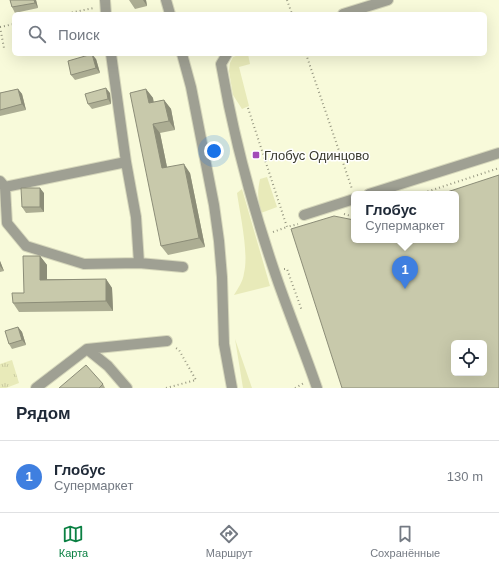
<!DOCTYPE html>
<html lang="ru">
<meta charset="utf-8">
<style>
body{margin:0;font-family:Helvetica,sans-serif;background:#f2f2f3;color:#1f2937}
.controls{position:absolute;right:12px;bottom:12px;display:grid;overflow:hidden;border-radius:6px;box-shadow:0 4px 16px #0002}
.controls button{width:36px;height:36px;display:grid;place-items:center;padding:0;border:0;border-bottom:1px solid #e0e1e3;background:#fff;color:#1f2937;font:20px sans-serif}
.you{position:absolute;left:214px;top:151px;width:14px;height:14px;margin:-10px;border:3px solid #fff;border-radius:50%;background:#1a73e8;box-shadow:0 0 0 6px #1a73e833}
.badge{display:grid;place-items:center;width:26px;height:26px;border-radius:50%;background:#0b8043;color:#fff;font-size:13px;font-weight:700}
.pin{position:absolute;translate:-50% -33px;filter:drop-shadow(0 1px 2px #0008)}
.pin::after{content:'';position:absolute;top:21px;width:14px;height:12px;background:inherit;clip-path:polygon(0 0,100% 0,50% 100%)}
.popup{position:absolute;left:351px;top:191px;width:108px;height:52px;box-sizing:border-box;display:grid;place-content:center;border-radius:6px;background:#fff;filter:drop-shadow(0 1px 3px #0005);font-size:13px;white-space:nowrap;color:#747a83}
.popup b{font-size:15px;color:#1f2937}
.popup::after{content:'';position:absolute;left:50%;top:100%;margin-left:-8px;border:8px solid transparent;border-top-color:#fff}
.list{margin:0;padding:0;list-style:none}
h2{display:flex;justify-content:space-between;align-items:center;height:52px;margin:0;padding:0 16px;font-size:17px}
h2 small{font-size:13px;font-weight:400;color:#747a83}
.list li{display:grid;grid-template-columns:26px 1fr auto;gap:12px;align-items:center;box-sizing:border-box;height:72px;padding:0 16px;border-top:1px solid #e0e1e3}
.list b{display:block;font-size:15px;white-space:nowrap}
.list p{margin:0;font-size:13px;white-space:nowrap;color:#747a83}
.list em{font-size:13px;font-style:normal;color:#747a83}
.icon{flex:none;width:22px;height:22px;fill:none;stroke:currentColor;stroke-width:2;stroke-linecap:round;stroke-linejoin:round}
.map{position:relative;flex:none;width:499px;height:388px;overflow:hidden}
.search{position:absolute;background:#fff;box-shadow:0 4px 16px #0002;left:12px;right:12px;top:12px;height:44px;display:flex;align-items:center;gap:10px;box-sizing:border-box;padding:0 14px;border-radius:6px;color:#747a83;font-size:15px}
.sheet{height:124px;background:#fff}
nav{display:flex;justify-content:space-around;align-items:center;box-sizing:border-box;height:56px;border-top:1px solid #e0e1e3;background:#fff;font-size:11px;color:#747a83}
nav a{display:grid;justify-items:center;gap:2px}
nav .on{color:#0b8043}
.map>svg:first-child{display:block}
.grass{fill:#e8eab9}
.park{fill:url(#park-tufts)}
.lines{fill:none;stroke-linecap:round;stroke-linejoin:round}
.minor-casing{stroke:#d6d7bb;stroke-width:12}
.path{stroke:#979882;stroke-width:2;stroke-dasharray:1 3;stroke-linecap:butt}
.minor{stroke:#9fa093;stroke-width:10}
.wall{fill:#acad93}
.shaded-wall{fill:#8c8d78}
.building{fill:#c8c9ab;stroke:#8c8d78;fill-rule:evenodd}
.poi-dot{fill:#a34cb9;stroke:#fff;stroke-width:1.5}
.labels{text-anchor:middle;stroke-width:3;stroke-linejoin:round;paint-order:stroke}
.poi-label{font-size:13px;fill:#3a3a2e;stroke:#fff;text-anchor:start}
</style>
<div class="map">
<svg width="499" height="388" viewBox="0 0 499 388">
<defs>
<pattern id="park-tufts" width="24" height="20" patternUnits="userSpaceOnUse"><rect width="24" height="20" fill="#e8eab9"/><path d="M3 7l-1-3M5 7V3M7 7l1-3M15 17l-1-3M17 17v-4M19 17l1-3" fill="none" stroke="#c8c99f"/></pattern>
</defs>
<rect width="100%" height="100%" fill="#f8fada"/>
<path class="grass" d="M 242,54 L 248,54 L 250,64 L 239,67 L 249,106 L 242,109 L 233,95 L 229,71 L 230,63 L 233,57 Z
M 267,177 L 277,207 L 261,213 C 258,199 257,193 260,179 Z
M 242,189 L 270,286 L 234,295 C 238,288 243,282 244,273 C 249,254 240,214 237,193 Z
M 235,339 L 252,388 L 243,388 Z"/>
<path class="park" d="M 12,360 L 19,383 L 6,388 L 0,388 L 0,364 Z"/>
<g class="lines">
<g class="minor-casing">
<path id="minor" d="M 105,0 L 106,14
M 166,0 L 170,14
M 343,14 L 388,0
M 111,54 L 126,162 L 136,217 L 139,263
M 182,54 L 191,87 L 214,205 L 219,241 L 222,277 L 224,344 L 232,388
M 227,54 L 221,64 C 233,134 253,209 276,276 C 289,314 304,350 317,388
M 0,181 L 5,187 L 7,223 L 26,246 L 84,264 L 139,263 L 183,267
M 5,187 L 126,162
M 369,194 L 499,153
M 304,215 L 354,199
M 87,349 L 108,366 L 127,388
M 36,388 L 87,349 L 167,341"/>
</g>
<path class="path" d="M 287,0 L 292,14
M 64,14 L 94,8
M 0,27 L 4,48
M 0,27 L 14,24
M 306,54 L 352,189
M 248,108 L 287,227 L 298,224
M 420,194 L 499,168
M 344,214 L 351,216 L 354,216
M 273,232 L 287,227
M 284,269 L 287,269 L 302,311
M 166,388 L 196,380 L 179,350 L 176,348
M 295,388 L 304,383"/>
<use href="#minor" class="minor"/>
</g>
<path class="wall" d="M 10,0 L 36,0 L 38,8 L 15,13 L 12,7 Z
M 129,0 L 146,0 L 147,6 L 135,9 Z
M 96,59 L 100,73 L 75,80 L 71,75 Z
M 18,89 L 22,94 L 26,110 L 0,116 L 0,93 Z
M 146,89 L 153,98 L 153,102 L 164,100 L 171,109 L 175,130 L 160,133 L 167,167 L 190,173 L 205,247 L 168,255 L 161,246 Z
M 110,93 L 111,104 L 92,109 L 88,104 Z
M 44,193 L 44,212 L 26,213 L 22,207 Z
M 40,256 L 47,265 L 47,279 L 106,279 L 112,288 L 113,311 L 19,312 L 13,303 L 24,293 Z
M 0,261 L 4,271 L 0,272 Z
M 18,327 L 22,332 L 26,345 L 12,349 L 9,344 Z
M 103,384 L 105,388 L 59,388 Z"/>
<path class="shaded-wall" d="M 34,0 L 36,0 L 38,8 L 35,3 Z
M 143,0 L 146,0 L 147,6 Z
M 92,54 L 96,59 L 100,73 L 96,68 Z
M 106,88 L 110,93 L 111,104 L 108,99 Z
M 18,89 L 22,94 L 26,110 L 22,104 Z
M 146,89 L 153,98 L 156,112 L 149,103 Z
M 164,100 L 171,109 L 175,130 L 169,121 Z
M 153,124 L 160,133 L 169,177 L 162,168 Z
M 184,164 L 190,173 L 205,247 L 199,238 Z
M 40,188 L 44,193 L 44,212 L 40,207 Z
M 40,256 L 47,265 L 47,289 L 40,280 Z
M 0,261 L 4,271 L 0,266 Z
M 106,279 L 112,288 L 113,311 L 106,301 Z
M 18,327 L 22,332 L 26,345 L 22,340 Z"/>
<path class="building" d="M 10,0 L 34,0 L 35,3 L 12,7 Z
M 92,54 L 96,68 L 71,75 L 68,61 Z
M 106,88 L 108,99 L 88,104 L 85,94 Z
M 18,89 L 22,104 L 0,110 L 0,93 Z
M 146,89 L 149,103 L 164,100 L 169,121 L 153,124 L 162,168 L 184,164 L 199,238 L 161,246 L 130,93 Z
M 499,175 L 499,388 L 342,388 L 291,229 L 334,216 L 354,220 L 354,240 L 456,240 L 456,194 L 441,194 ZM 454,343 L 484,343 L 484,373 L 454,373 Z
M 21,188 L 40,188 L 40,207 L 22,207 Z
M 23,256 L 40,256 L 40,280 L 106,279 L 106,301 L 13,303 L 12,293 L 24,293 Z
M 18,327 L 22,340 L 9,344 L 5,331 Z
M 86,365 L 103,384 L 99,388 L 59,388 Z"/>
<rect class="poi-dot" x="252" y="151" width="8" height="8" rx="2"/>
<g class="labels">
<g class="poi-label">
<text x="264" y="160">Глобус Одинцово</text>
</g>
</g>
</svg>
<div class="controls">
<button><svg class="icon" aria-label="locate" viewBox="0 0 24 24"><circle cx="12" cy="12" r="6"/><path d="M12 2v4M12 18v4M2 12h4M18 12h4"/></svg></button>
</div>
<div class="you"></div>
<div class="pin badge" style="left:405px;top:289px;background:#3f7fe0">1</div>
<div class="popup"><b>Глобус</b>Супермаркет</div>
<div class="search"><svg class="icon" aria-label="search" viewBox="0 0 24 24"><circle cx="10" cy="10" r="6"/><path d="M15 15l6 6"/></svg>Поиск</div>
</div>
<section class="sheet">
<h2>Рядом<small></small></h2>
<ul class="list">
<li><span class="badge" style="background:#3f7fe0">1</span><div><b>Глобус</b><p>Супермаркет</p></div><em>130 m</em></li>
</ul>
</section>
<nav>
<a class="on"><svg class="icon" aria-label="map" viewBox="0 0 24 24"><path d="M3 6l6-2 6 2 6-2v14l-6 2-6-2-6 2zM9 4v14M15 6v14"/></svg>Карта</a>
<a><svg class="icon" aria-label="directions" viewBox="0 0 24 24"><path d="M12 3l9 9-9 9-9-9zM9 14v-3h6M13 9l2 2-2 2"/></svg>Маршрут</a>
<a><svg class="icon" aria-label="saved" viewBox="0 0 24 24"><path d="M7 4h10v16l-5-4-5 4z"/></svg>Сохранённые</a>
</nav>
